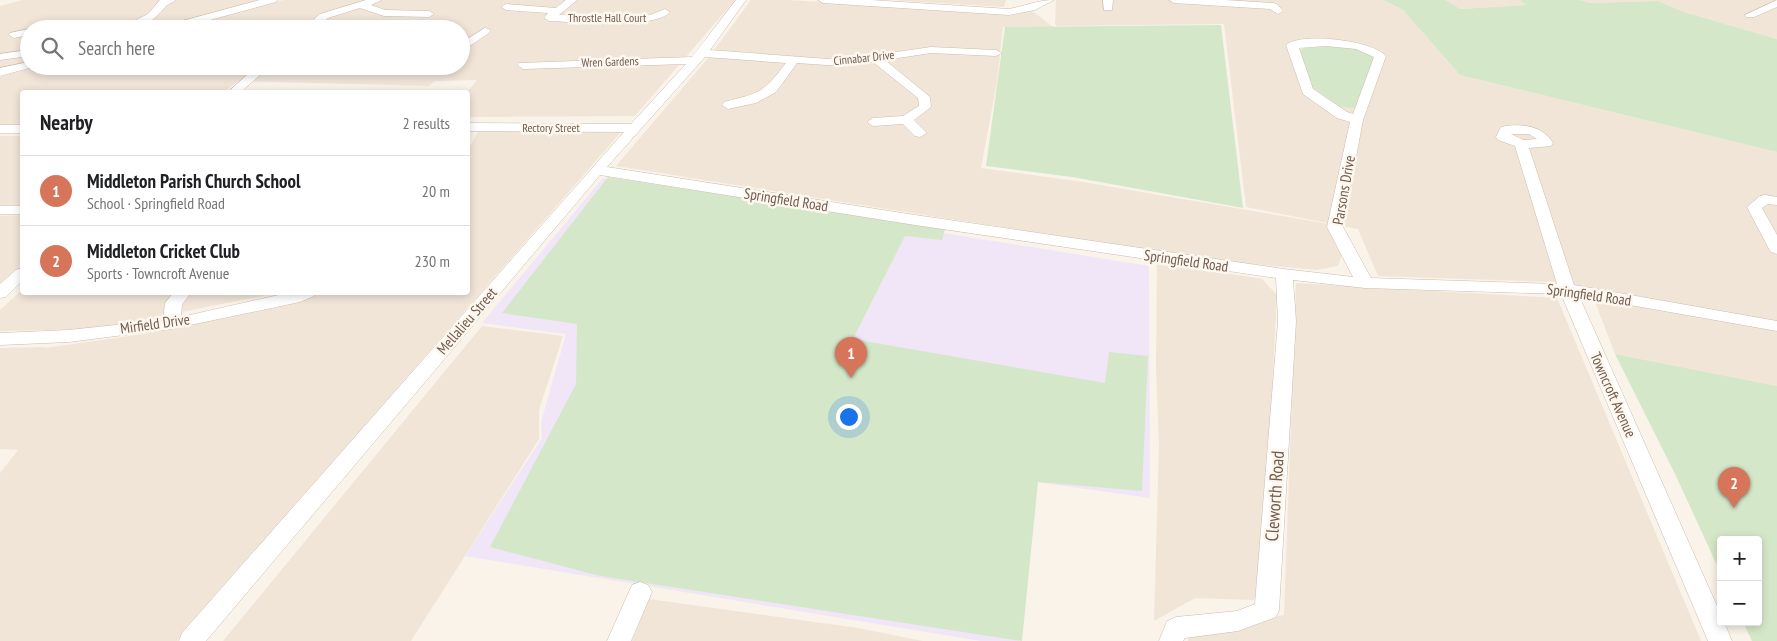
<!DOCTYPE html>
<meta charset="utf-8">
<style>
body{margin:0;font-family:"PT Sans Narrow",sans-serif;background:#f6f6f6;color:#202124}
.controls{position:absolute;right:15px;bottom:15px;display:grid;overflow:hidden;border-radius:5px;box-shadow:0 2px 8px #0003}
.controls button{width:45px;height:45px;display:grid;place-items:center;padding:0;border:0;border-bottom:1px solid #e0e0e0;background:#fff;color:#202124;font:25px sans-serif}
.you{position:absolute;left:848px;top:416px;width:18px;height:18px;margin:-12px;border:4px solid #fff;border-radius:50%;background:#1a73e8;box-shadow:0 0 0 8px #1a73e833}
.badge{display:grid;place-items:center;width:32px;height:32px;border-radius:50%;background:#d7755b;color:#fff;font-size:16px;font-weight:700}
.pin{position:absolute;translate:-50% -41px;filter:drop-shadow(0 1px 2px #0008)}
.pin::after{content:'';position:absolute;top:26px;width:18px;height:15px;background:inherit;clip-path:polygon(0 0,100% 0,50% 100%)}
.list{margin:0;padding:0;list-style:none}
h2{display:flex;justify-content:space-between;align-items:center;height:65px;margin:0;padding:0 20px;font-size:21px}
h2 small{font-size:16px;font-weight:400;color:#757577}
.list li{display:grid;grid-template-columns:32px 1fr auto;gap:15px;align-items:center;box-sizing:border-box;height:70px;padding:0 20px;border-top:1px solid #e0e0e0}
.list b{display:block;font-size:19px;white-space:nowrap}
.list p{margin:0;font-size:16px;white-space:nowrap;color:#757577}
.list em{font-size:16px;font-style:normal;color:#757577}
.icon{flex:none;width:28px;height:28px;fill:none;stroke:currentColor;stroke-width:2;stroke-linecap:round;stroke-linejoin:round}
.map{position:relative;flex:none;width:1777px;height:641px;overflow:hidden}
.search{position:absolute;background:#fff;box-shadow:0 2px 8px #0003;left:20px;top:20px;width:450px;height:55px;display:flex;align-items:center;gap:12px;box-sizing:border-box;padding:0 18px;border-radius:28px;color:#757577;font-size:19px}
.panel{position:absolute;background:#fff;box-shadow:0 2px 8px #0003;left:20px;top:90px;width:450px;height:205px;border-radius:5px}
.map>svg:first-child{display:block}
.residential{fill:#f1e5d8}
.education{fill:#f0e6f7}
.green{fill:#d5e7c9}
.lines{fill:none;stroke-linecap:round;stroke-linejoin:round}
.minor-casing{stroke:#ccbcb0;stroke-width:1}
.minor{fill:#fff;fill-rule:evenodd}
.labels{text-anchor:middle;stroke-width:5;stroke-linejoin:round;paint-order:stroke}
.far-street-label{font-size:12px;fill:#725b4f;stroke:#fdf8ef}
.street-label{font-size:15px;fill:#725b4f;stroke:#fdf8ef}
.near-street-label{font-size:18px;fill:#725b4f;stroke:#fdf8ef}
</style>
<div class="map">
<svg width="1777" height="641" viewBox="0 0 1777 641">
<rect width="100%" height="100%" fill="#faf3e9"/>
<path class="residential" d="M 22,0 L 260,0 L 153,29 L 29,29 L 29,62 L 0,70 L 0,6 Z
M 283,0 L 735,0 L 635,116 L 468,117 L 467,92 L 477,80 L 435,81 L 429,86 L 238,81 L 224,92 L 22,92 L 22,126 L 0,126 L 0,77 L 38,66 L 461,66 L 461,29 L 177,29 Z
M 751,0 L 789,0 L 1012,14 L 1032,11 L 1053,27 L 1003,27 L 997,82 L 981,168 L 1083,182 L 1329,224 L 1342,254 L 1338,266 L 1317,270 L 1208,260 L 616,166 L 709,57 Z
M 889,0 L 1006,0 L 1004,7 Z
M 1056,0 L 1383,0 L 1403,10 L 1460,75 L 1777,152 L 1777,386 L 1615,354 L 1590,289 L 1554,282 L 1378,276 L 1358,229 L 1246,207 L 1224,24 L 1057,26 L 1055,24 Z
M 1445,0 L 1520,0 L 1527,5 L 1459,9 Z
M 1579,0 L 1777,0 L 1777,39 L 1684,12 L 1658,1 L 1591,3 Z
M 479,130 L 622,131 L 177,641 L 0,641 L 0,473 L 18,450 L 0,449 L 0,348 L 46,347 L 45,348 L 150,333 L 301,302 L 317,293 L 468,292 L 468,150 Z
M 0,136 L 22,136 L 22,205 L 0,205 Z
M 22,215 L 22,264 L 0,284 L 0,216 Z
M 1157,263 L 1262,279 L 1277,295 L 1262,582 L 1254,600 L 1195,598 L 1154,621 L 1159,446 L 1156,367 Z
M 1296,283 L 1557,298 L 1701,641 L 1188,641 L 1188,634 L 1284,615 Z
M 22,290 L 22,292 L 277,293 L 96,329 L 0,331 L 0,310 Z
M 482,326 L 563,336 L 539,410 L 539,439 L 411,641 L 223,641 Z
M 649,599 L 858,628 L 923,641 L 632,641 Z"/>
<path class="education" d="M 603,178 L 1149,266 L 1150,498 L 1036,482 L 1019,641 L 981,641 L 465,556 L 542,438 L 541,422 L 566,334 L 482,323 Z"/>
<path class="green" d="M 1383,0 L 1445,0 L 1460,9 L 1526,5 L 1520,0 L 1579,0 L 1591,3 L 1658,1 L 1684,12 L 1777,39 L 1777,152 L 1460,75 L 1403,10 Z
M 1221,25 L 1243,208 L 1072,177 L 986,166 L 1005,27 Z
M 1342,44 L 1372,54 L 1374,63 L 1359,108 L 1340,107 L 1310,85 L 1301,57 L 1301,50 L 1304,47 L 1342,47 Z
M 608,177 L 945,229 L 942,240 L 905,236 L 853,339 L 1105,383 L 1109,352 L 1148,356 L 1142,491 L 1038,482 L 1022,641 L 600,576 L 490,547 L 576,384 L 577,324 L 502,313 Z
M 1615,354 L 1777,386 L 1777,641 L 1752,641 L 1743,622 L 1758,622 L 1758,540 L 1721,540 L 1721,574 L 1676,476 Z"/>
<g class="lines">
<g class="minor-casing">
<path id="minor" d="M 160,0 L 176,0 C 173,3 169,3 166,6 C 151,24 142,29 118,29 L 148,14 Z
M 260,0 L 277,0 L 276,2 L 177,29 L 159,29 L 160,27 Z
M 366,0 L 382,0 L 371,5 L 385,10 L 429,11 L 434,14 L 429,17 L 384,16 L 360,8 L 328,18 L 315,29 L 303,29 L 320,14 Z
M 566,0 L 577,0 L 559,15 L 638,17 L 650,15 L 665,9 L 670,12 C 653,30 575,22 549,21 L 544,18 L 548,13 L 506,10 L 501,7 L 506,4 L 556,8 Z
M 736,0 L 746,0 L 710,50 L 841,60 L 931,47 L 996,50 L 1002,53 L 996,56 L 931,53 L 885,60 L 930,97 L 931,107 L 914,120 L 927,133 L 920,137 L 915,136 L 903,124 L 873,126 L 867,122 L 873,118 L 903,116 L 919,106 L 918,98 L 873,62 L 841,66 L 797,63 L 776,92 L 756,103 L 728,109 L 722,105 L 724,102 C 760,93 763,93 786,63 L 705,57 L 607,167 L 915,215 L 1284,269 L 1353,277 L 1327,227 L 1350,122 L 1337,118 L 1303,94 L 1286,45 C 1300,32 1372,40 1386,56 L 1363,120 L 1343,227 L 1371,278 L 1557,284 L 1515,146 L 1498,140 L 1496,137 L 1501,127 C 1520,123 1543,125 1553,143 L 1551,146 L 1529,148 L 1574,285 L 1777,321 L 1777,331 L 1579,296 L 1721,615 L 1721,622 L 1724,622 L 1732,641 L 1708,641 L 1561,294 L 1365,288 L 1293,280 L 1296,321 L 1279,610 L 1276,617 L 1238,631 L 1185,638 L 1183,641 L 1159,641 L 1167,621 L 1176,617 L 1237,611 L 1255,604 L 1278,321 L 1276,278 L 915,225 L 600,175 L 206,641 L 179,641 L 182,633 L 624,132 L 468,131 L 468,123 L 631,124 L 686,64 L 523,69 L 517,65 L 519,63 L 692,57 ZM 1326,46 L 1356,49 L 1374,57 L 1353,114 L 1347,112 L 1313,89 L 1299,48 ZM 1511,134 L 1529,134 L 1537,139 L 1523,140 Z
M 818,0 L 871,0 L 1009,9 C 1025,6 1038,0 1054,0 L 1035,10 L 1009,15 L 823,3 Z
M 1103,0 L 1113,0 L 1112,10 L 1104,10 Z
M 1169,0 L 1225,0 L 1273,3 L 1277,4 L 1283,11 L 1278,14 L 1270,9 L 1174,3 Z
M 1777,0 L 1777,7 L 1754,17 L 1746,17 L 1745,15 Z
M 485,28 L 489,29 L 490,31 L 489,33 L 461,52 L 461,43 Z
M 29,29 L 29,35 L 14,38 L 9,35 L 10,33 Z
M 29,50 L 29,56 L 0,60 L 0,54 Z
M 29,62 L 29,66 L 33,67 L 0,76 L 0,68 Z
M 257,66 L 270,66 L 241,92 L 228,92 Z
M 0,125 L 22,125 L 22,133 L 0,133 Z
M 1765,195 L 1777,197 L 1777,205 L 1768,204 L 1762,208 L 1777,235 L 1777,254 L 1771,252 L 1769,249 L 1747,207 L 1760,196 Z
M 0,206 L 22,206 L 22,214 L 0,214 Z
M 22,268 L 22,281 L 6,297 L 0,298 L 0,284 L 16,270 Z
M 174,292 L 192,292 L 182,304 L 181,317 L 292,292 L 316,292 L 314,296 L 300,302 L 171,329 L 69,342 L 0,345 L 0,333 L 69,330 L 163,320 L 165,303 Z
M 640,582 L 648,585 L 652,592 L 631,641 L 607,641 L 632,585 Z"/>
</g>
<use href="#minor" class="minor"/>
</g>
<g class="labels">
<g class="far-street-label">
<text x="607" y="22">Throstle Hall Court</text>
<text transform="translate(864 58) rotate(-6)" y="4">Cinnabar Drive</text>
<text transform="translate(610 62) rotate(-2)" y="4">Wren Gardens</text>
<text x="551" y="132">Rectory Street</text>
</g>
<g class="street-label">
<text transform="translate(1344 190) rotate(-80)" y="5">Parsons Drive</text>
<text transform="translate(786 200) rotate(9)" y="5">Springfield Road</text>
<text transform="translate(1186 261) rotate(8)" y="5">Springfield Road</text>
<text transform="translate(1589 295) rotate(8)" y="5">Springfield Road</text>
<text transform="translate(467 321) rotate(-49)" y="5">Mellalieu Street</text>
<text transform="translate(155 324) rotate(-8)" y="5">Mirfield Drive</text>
<text transform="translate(1613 395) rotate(66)" y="5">Towncroft Avenue</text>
</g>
<g class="near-street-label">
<text transform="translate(1275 496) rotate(-86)" y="6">Cleworth Road</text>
</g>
</g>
</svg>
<div class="controls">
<button>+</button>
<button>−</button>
</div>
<div class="you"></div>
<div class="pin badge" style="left:851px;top:378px">1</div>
<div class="pin badge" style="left:1734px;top:508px">2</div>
<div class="search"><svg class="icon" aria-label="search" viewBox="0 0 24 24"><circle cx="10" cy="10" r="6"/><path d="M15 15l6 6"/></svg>Search here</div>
<section class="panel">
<h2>Nearby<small>2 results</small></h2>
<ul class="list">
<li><span class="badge">1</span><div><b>Middleton Parish Church School</b><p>School · Springfield Road</p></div><em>20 m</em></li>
<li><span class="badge">2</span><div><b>Middleton Cricket Club</b><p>Sports · Towncroft Avenue</p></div><em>230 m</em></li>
</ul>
</section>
</div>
